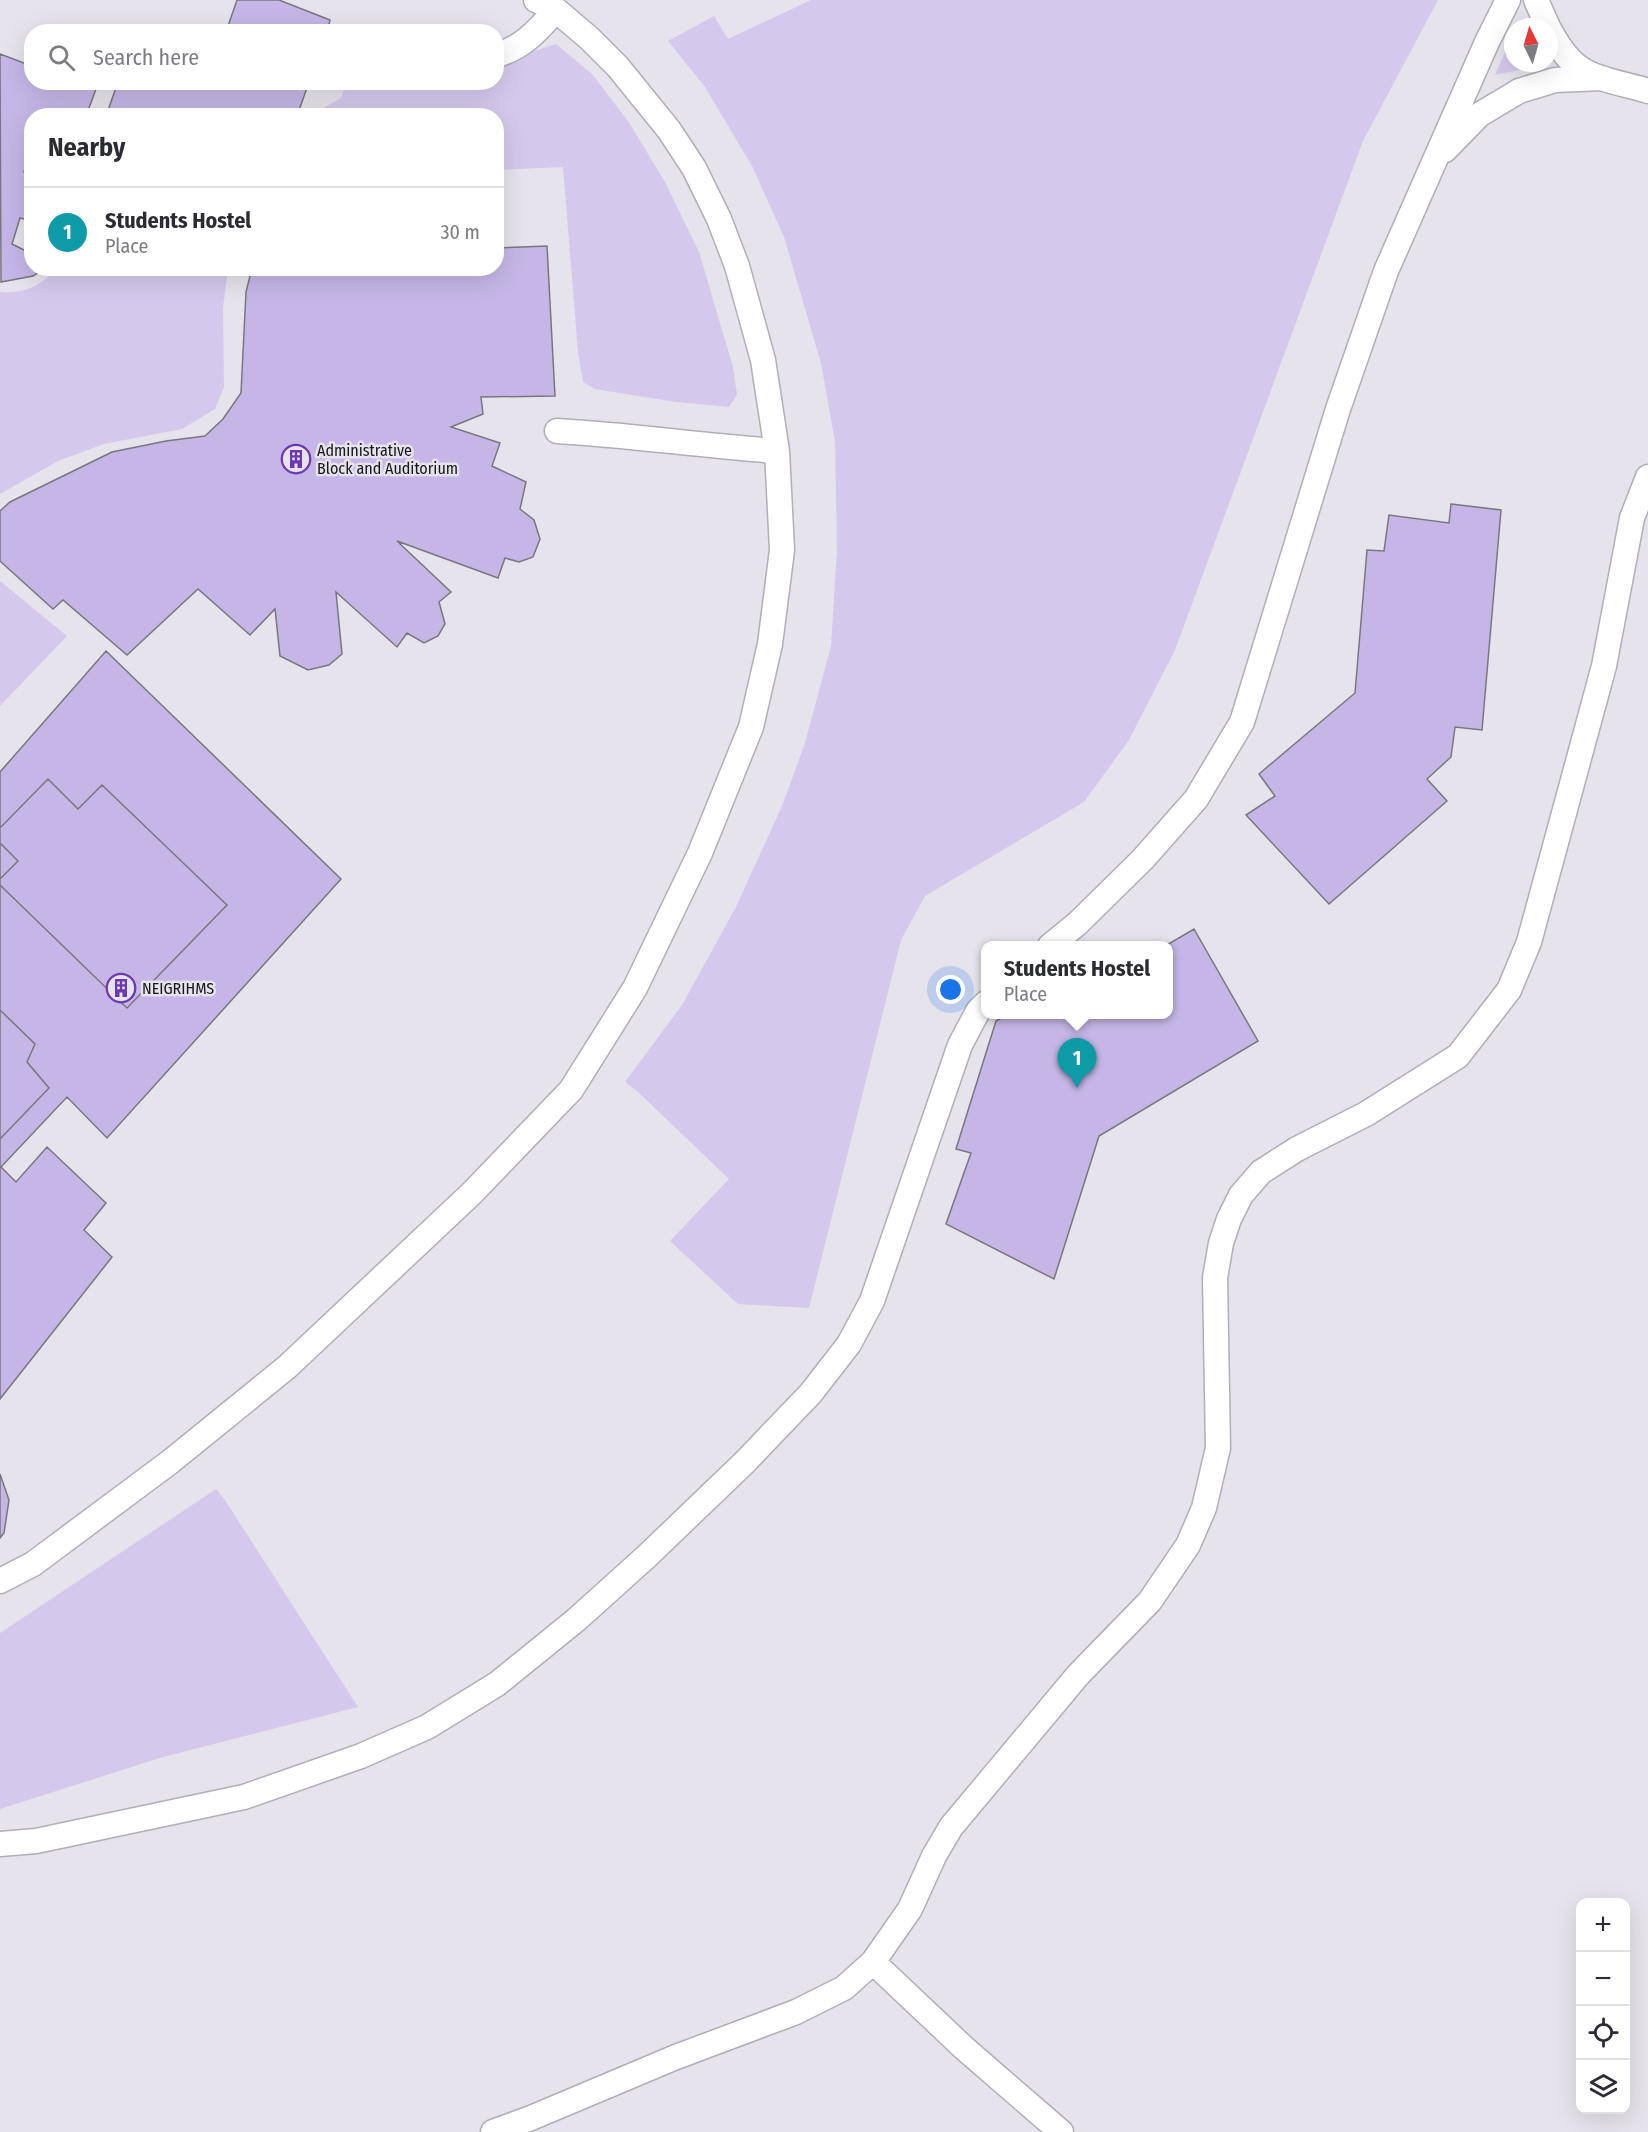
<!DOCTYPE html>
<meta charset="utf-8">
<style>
body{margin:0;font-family:"Fira Sans Condensed",sans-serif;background:#f2f2f3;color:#2b2b33}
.controls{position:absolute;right:18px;bottom:18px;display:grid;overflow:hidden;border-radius:12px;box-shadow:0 6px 24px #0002}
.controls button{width:54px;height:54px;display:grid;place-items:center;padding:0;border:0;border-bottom:2px solid #e1e1e2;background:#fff;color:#2b2b33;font:30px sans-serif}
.compass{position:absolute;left:1504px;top:18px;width:54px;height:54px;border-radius:50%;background:#fff;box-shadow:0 6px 24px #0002;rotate:355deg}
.you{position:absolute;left:951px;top:990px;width:21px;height:21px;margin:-15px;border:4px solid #fff;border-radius:50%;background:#1a73e8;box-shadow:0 0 0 9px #1a73e833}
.badge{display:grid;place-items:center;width:39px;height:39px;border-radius:50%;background:#6d39b0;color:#fff;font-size:20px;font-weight:700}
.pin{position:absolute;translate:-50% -50px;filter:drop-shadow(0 2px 3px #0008)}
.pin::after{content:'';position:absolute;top:32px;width:21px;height:18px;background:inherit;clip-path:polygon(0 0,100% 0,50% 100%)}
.popup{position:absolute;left:981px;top:941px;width:192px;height:78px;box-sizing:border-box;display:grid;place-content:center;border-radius:12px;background:#fff;filter:drop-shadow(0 2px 4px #0005);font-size:20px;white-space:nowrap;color:#7c7c81}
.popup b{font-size:22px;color:#2b2b33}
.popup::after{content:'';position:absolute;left:50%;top:100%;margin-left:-12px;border:12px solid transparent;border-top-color:#fff}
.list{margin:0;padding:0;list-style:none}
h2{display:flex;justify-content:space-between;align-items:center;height:78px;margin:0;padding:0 24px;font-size:26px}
h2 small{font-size:20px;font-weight:400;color:#7c7c81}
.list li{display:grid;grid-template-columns:39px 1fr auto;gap:18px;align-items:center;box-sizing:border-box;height:90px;padding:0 24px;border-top:2px solid #e1e1e2}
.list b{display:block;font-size:22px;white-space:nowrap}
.list p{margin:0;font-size:20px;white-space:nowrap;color:#7c7c81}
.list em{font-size:20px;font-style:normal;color:#7c7c81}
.icon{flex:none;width:33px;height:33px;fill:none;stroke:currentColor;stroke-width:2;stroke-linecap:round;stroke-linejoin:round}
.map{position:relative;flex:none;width:1648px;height:2132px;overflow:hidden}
.search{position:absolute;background:#fff;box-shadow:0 6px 24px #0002;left:24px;top:24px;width:480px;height:66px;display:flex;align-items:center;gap:15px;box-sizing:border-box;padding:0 21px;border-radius:24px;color:#7c7c81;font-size:22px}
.panel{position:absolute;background:#fff;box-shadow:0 6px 24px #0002;left:24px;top:108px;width:480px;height:168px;border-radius:24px}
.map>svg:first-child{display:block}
.grass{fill:#d4c9ec}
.building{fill:#c5b6e7;stroke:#79777e;stroke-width:1.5}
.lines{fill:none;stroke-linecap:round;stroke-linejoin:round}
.lane-casing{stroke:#b0aeb6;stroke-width:27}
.lane{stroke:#fff;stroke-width:24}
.labels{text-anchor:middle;stroke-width:5;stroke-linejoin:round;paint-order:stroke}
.poi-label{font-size:16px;fill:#18171a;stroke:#e6e3ec;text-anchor:start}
</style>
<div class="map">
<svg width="1648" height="2132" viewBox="0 0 1648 2132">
<rect width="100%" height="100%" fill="#e6e3ec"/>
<path class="grass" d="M 811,0 L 1438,0 L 1363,141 L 1175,650 L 1129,740 L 1084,802 L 925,896 L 901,940 L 809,1308 L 738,1304 L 670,1241 L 729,1179 L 637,1091 L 625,1082 L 682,1005 L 736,907 L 782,806 L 805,743 L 831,646 L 837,551 L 835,442 L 821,363 L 784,237 L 752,166 L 705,87 L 668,41 L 714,16 L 728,39 Z
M 1513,34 L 1513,63 L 1549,64 L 1495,75 Z
M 556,44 L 592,74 L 628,121 L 665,182 L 699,252 L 733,367 L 737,395 L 729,407 L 676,402 L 595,389 L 583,382 L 578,352 L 563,167 L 497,170 L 496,116 L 310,116 L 341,98 L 346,83 L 496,82 L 497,63 Z
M 52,269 L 228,269 L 223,308 L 224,387 L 215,409 L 182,429 L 104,444 L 58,461 L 0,494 L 0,292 C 20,294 37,288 51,274 Z
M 0,581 L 67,636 L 0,706 Z
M 216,1489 L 225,1500 L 358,1707 L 163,1757 L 0,1809 L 0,1633 Z"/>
<path class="building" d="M 237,0 L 279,0 L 330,20 L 327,32 L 226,32 Z
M 0,54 L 32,66 L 32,82 L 78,82 L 96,89 L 86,116 L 32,116 L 32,144 L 24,172 L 32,179 L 32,221 L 20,218 L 12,244 L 32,254 L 32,268 L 39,268 L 39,272 L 33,276 L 1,282 Z
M 118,82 L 309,82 L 297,116 L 106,116 Z
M 547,246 L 555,396 L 481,397 L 483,414 L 451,427 L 500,443 L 492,466 L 526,482 L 520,509 L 534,520 L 540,539 L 533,557 L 519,562 L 505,558 L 498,578 L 397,541 L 451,592 L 439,602 L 445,624 L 438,636 L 424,643 L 407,633 L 397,647 L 336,592 L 342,654 L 329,665 L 308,670 L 280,656 L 275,609 L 250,635 L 198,589 L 127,655 L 63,600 L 53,609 L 0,561 L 0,511 L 10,502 L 112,452 L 166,441 L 205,436 L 223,419 L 241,393 L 246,292 L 252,268 L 496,268 L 496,248 Z
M 1451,504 L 1501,510 L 1482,730 L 1455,727 L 1451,757 L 1427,779 L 1447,801 L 1329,904 L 1246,815 L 1275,796 L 1259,774 L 1355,693 L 1367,550 L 1384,551 L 1389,515 L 1449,523 Z
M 106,651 L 341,879 L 107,1138 L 67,1097 L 1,1167 L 16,1182 L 47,1147 L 106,1203 L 84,1230 L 112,1257 L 0,1399 L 0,1139 L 49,1088 L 27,1062 L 35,1044 L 0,1010 L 0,885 L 127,1008 L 227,905 L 102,785 L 78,809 L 48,779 L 0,828 L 0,772 Z
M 106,651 L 341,879 L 107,1138 L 67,1097 L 1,1167 L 16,1182 L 47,1147 L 106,1203 L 84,1230 L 112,1257 L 0,1399 L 0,772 Z
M 0,843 L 18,861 L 0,879 Z
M 1194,929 L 1258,1041 L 1099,1136 L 1054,1279 L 946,1224 L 971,1153 L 956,1149 L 996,1021 L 1008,1014 L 1168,1014 L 1168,946 L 1165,946 Z
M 0,1474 L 9,1500 L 4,1533 L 0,1538 Z
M 0,1474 L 9,1500 L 4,1533 L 0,1538 Z"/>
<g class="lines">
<g class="lane-casing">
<path id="lane" d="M 1536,0 L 1548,27
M 1549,29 C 1556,42 1565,57 1577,66 C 1594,80 1627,84 1648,91
M 496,55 C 523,48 538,30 556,10
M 1445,150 L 1479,115 L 1519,91 L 1555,80 L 1602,78
M 557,431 C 630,435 703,446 777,451
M 1050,946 L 1078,923 L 1143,859 L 1196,799 L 1242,722 L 1338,409 L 1386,271 L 1487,42 L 1508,0
M 0,1581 L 33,1564 L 170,1462 L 287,1367 L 472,1193 L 571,1090 L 635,988 L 700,853 L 751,727 L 770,644 L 782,550 L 777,451 L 763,360 L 737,266 L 719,219 L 694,168 L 669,130 L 618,67 L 589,38 L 556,10 L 536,0
M 0,1844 L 36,1841 L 244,1797 L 361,1756 L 427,1727 L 497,1684 L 576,1620 L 646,1557 L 745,1462 L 811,1393 L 849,1344 L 872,1301 L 960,1045 L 978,1011 L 986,1003
M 873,1962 L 964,2048 L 1061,2132
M 493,2132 L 531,2118 L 676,2057 L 796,2012 L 844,1988 L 873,1962 L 910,1909 L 934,1856 L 951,1827 L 1078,1675 L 1150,1601 L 1188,1545 L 1204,1508 L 1218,1448 L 1215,1278 L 1221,1243 L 1229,1219 L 1241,1195 L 1261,1172 L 1297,1149 L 1366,1114 L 1458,1056 L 1509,990 L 1529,942 L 1604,666 L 1632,518 L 1648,477"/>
</g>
<use href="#lane" class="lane"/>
</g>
<defs>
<g id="building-ring" transform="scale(1.5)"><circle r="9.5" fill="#e6e3ec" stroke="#6d39b0" stroke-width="1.5"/><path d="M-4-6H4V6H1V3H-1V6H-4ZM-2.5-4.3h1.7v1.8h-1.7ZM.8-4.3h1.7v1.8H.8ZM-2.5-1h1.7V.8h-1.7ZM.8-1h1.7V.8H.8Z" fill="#6d39b0"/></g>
</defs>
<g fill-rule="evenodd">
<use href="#building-ring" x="296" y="459"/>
<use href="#building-ring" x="121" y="988"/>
</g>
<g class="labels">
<g class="poi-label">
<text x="317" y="456">Administrative<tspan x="317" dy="18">Block and Auditorium</tspan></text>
<text x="142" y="994">NEIGRIHMS</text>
</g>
</g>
</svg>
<div class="controls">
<button>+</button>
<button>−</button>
<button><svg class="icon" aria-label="locate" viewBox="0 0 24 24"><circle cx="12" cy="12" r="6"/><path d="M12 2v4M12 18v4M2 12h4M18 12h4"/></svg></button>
<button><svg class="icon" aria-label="layers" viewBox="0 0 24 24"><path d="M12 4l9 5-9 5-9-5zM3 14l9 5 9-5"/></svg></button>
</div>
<svg class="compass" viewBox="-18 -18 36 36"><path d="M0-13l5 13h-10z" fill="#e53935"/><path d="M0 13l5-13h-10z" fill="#7c7c81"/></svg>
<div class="you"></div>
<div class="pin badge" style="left:1077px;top:1088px;background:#0f9aa8">1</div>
<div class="popup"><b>Students Hostel</b>Place</div>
<div class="search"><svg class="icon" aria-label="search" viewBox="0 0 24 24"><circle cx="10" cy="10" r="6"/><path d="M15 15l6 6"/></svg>Search here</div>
<section class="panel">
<h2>Nearby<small></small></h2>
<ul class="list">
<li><span class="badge" style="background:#0f9aa8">1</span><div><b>Students Hostel</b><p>Place</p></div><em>30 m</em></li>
</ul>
</section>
</div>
